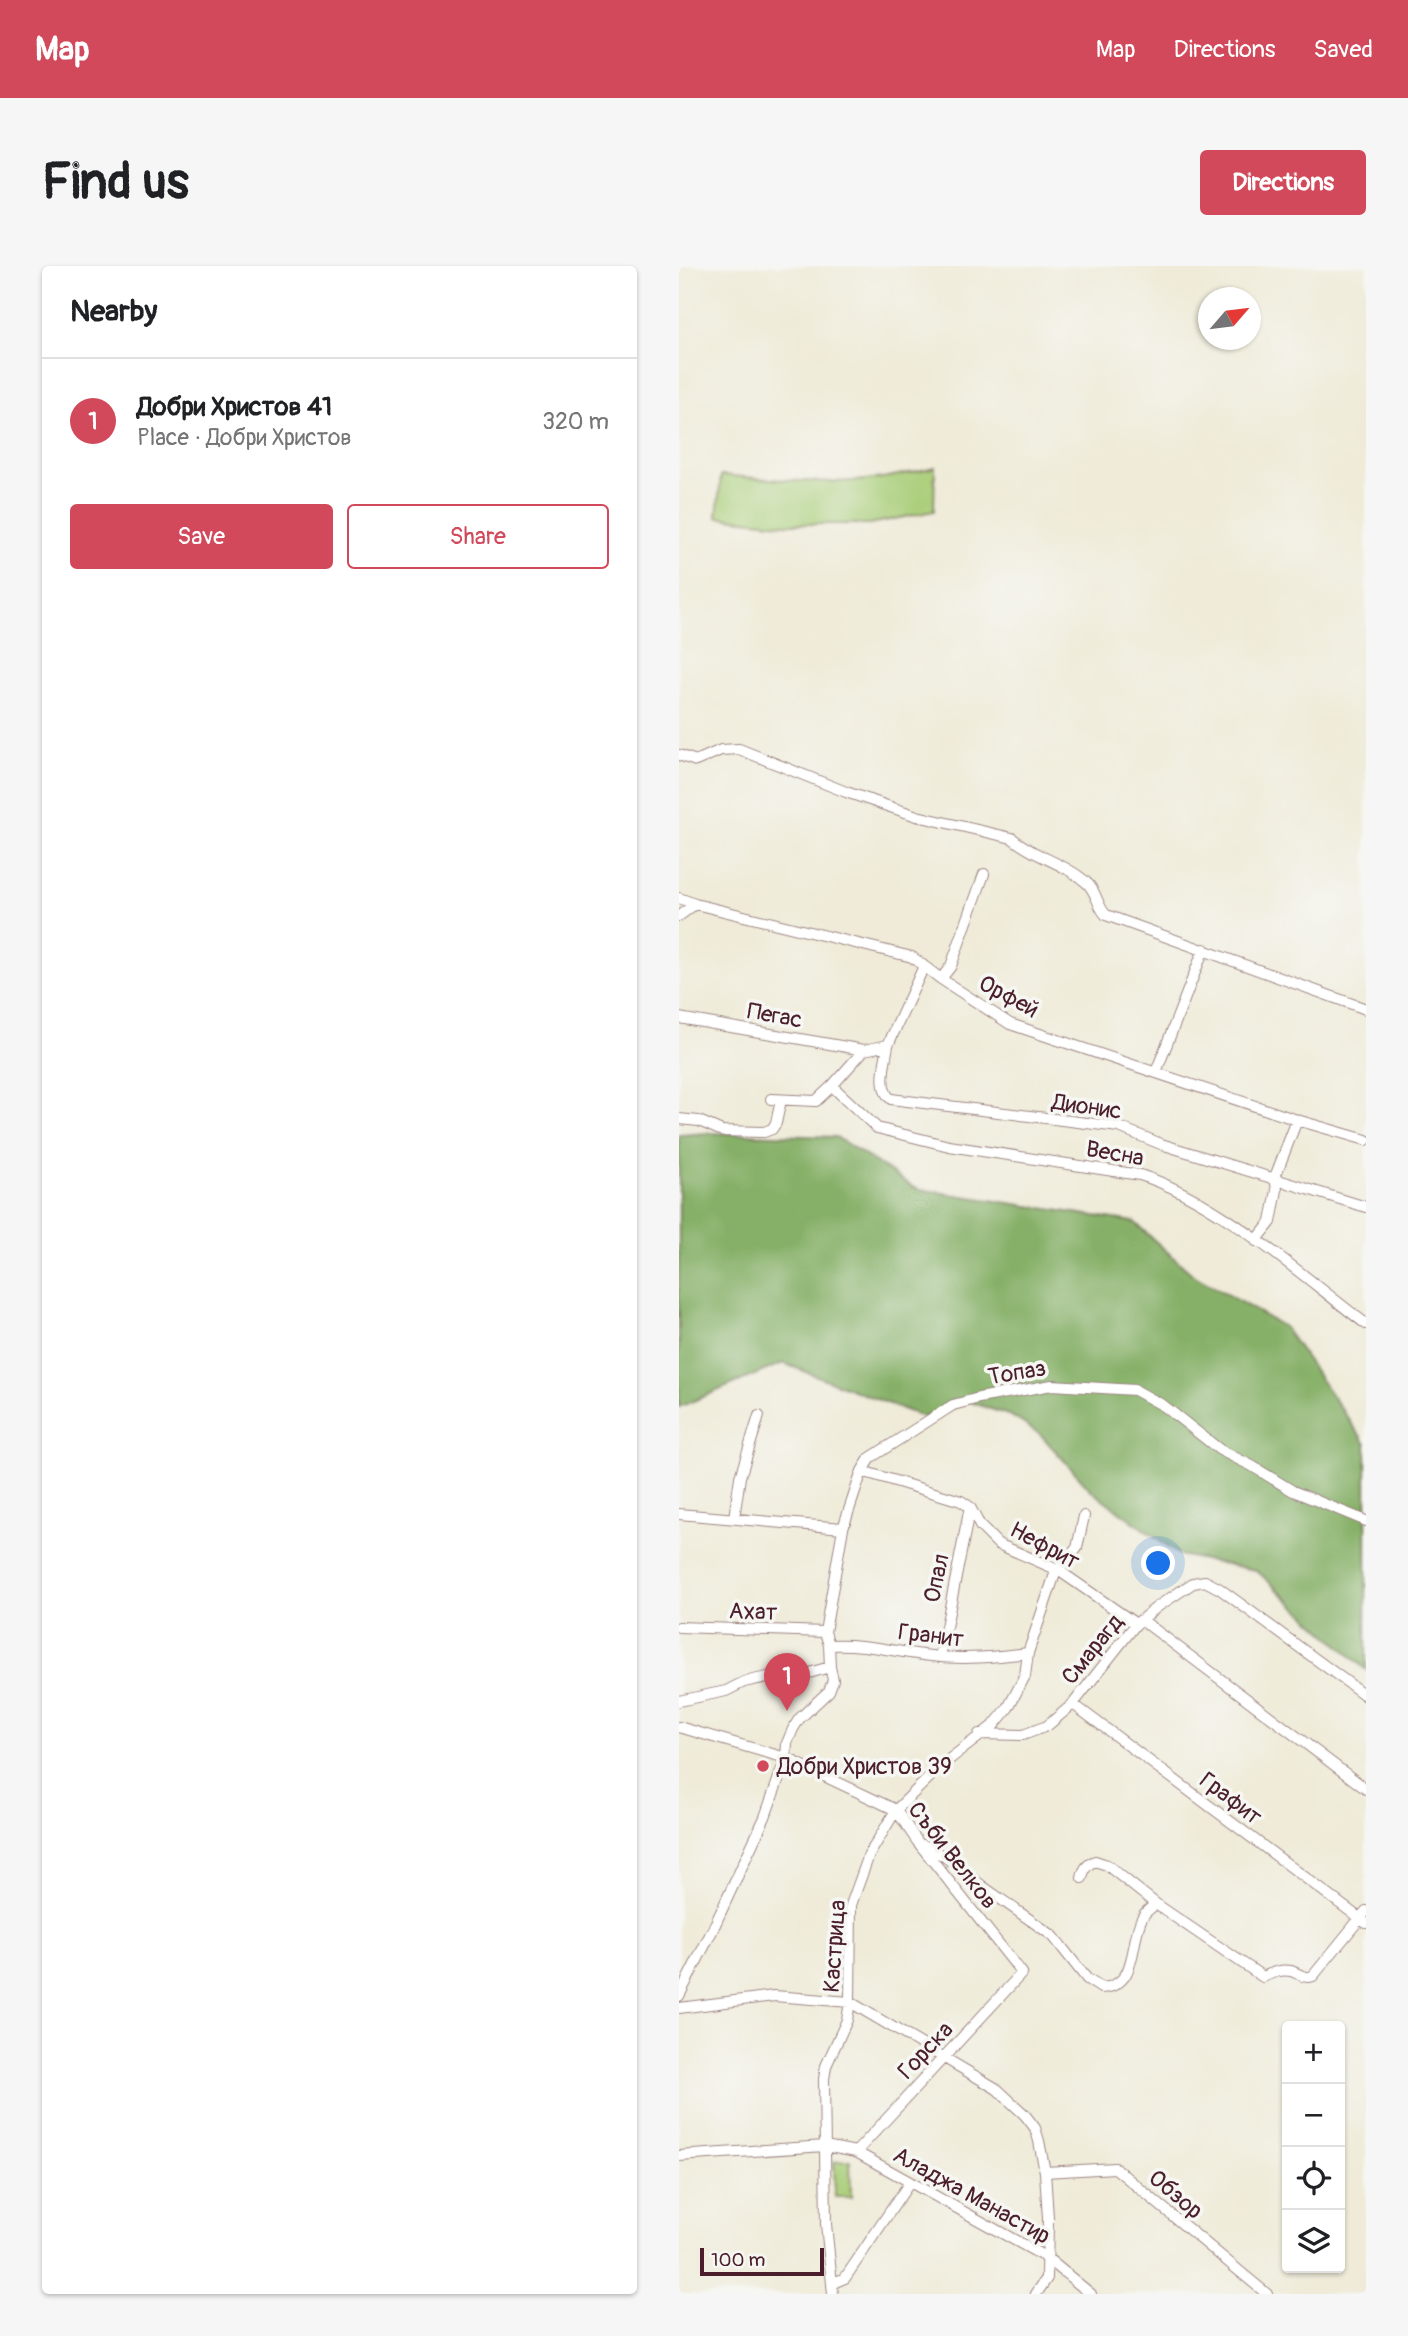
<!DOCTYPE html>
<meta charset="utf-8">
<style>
body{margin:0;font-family:Pangolin,sans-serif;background:#f6f6f6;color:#202124}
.controls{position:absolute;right:21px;bottom:21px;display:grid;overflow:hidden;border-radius:7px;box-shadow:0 2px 5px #0004}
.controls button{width:63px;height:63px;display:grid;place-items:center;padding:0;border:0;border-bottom:2px solid #e0e0e0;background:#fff;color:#202124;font:35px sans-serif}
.compass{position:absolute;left:519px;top:21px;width:63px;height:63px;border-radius:50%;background:#fff;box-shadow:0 2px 5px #0004;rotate:62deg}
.scale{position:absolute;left:21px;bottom:18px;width:124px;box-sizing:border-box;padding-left:7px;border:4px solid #4a1f2b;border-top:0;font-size:19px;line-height:24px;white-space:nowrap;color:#4a1f2b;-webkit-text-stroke:5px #f6f6f2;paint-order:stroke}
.you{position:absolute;left:480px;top:1298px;width:24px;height:24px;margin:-18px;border:5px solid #fff;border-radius:50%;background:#1a73e8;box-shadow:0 0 0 10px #1a73e833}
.badge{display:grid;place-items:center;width:46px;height:46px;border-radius:50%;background:#d1495b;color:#fff;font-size:23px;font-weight:700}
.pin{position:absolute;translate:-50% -58px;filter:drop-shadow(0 2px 4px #0008)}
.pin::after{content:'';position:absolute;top:37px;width:24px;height:21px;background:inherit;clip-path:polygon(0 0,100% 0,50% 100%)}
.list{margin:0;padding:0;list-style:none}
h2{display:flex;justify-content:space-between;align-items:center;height:91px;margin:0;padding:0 28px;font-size:30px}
h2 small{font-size:23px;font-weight:400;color:#757577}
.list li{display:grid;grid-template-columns:46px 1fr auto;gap:21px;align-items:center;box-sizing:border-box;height:126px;padding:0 28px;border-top:2px solid #e0e0e0}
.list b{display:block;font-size:26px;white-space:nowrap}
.list p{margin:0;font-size:23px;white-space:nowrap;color:#757577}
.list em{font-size:23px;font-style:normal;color:#757577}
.actions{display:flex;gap:14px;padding:21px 28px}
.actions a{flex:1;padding:16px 0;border:2px solid #d1495b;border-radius:7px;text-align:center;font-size:24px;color:#d1495b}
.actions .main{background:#d1495b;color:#fff}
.icon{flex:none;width:38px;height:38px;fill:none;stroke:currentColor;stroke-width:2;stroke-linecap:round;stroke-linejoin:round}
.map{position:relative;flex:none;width:687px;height:2028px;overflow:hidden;border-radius:7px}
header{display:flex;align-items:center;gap:42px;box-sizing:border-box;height:98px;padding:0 35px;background:#d1495b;color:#fff}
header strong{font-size:33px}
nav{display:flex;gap:38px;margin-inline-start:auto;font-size:24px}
.intro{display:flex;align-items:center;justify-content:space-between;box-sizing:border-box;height:168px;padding:0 42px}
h1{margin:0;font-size:49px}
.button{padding:18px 32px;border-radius:7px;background:#d1495b;color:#fff;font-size:24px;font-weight:700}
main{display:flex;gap:42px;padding:0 42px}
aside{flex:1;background:#fff;border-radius:7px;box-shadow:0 2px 5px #0004}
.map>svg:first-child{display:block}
.green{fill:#a8cd77;stroke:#797651;stroke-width:2}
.forest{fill:#86b068;stroke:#68684a;stroke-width:2}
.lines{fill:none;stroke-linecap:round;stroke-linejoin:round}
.minor-casing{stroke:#9c8582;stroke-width:12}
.minor{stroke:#fff;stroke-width:10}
.poi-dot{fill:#d1495b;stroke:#f6f6f2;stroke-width:2.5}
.labels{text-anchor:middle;stroke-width:7;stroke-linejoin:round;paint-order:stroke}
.street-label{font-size:23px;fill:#4a1f2b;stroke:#f6f6f2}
.poi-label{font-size:23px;fill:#4a1f2b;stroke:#f6f6f2;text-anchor:start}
</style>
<header>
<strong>Map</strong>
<nav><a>Map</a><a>Directions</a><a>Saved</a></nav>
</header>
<div class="intro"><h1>Find us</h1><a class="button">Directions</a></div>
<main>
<aside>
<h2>Nearby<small></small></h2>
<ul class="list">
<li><span class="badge">1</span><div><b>Добри Христов 41</b><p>Place · Добри Христов</p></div><em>320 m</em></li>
</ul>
<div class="actions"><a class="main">Save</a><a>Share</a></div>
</aside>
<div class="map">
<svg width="687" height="2028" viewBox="0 0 687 2028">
<rect width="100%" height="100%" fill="#f6f6f2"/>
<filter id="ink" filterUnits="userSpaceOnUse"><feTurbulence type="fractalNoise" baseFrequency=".0143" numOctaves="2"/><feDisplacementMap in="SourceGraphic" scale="14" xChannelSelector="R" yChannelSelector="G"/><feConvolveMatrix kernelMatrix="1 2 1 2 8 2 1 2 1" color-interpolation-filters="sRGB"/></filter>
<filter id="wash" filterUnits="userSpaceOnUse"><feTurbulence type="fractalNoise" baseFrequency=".00686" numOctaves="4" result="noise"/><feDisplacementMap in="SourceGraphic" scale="28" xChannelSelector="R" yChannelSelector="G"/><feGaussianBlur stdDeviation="1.57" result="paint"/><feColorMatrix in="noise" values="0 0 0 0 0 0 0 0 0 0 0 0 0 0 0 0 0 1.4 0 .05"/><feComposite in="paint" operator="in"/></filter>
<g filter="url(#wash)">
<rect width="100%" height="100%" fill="#efebd8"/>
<path class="green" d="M 256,201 L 255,245 L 191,258 L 103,258 L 38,251 L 42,209 C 91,213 154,220 203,212 C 221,209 239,205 256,201 Z
M 171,1895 L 172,1931 L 156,1931 L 155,1896 Z"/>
<path class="forest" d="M 29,867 L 157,871 L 238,923 L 455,956 L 514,1009 L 605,1061 L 687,1178 L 687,1404 L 577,1304 L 500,1289 L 413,1225 L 361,1168 L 332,1150 L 289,1135 L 261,1147 L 244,1151 L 104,1097 L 0,1141 L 0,869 Z"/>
</g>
<g filter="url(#ink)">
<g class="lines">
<g class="minor-casing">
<path id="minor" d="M 0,489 L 17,495 L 42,484 L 60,483 L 167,526 L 238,550 L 333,572 C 355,591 386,597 408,617 C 418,626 418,640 427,649 L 687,743
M 0,632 L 16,638 L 233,691 L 262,713 L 331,758 L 618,854 L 687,874
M 0,650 L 16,638
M 262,713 L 272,700 L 305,608
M 0,752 L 185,784
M 209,779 C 207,794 198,823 212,833 L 440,861 L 482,878 L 687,941
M 477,806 L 525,683
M 153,820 L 198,862 L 270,880 L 461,909 C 538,933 622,1009 687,1058
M 92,833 L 137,835 L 153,820 L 185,784 L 209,779 L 245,700
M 0,853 L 20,855 L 43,865 L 85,866 L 93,863 L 97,857 L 102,834
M 577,975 L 592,956 L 598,924 L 596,911 L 618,854
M 183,1205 L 282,1235 L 291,1241 L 301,1260 L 319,1278 L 379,1304 L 457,1358
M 0,1248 L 164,1262
M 55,1252 L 61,1211 L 80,1150
M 463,1354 L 687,1523
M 0,1361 L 146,1366
M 150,1379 C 185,1377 217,1386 252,1390 C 285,1394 316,1391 349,1387
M 261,1391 L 291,1241
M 0,1435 L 47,1425 L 65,1416 L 93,1410 L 130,1407 L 151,1401
M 394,1438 L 687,1657
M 0,1461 L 107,1492 L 217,1544 L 238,1575 L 343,1707 L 177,1886
M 300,1468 L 344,1469 L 368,1460 L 394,1438 L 457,1358 L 478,1341 L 514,1317 L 526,1315 L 541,1323 L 687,1430
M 245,1579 L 268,1592 L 303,1620 L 374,1670 L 408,1713 L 422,1722 C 461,1720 450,1673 464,1650 C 467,1645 473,1641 477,1638
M 403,1612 C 405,1603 407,1599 416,1595 L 428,1599 L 477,1638 L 584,1711 C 593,1707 601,1703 612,1705 C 621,1708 625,1713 634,1710 L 687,1645
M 0,1730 L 33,1665 L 86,1551 L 107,1492 L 108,1477 L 114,1463 L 120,1453 L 150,1425 L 154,1414 L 151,1401 L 150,1379 L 146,1366 L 164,1262 L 183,1205 L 191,1192 L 274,1139 L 300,1132 L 373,1119 L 456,1124 L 485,1140 L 541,1184 L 573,1200 L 614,1225 L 687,1255
M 0,1742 L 95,1730 L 171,1736 L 318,1823 L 346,1849 L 356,1862 L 360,1875 L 366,1906 L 369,1952 L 368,2012 L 357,2028
M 0,1890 L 146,1880 L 177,1886 L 368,1992 L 412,2028
M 366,1906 L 436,1902 L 588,2028
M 154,2017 L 166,2012 L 231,1916
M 154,2028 L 147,1958 L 145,1813 L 147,1800 L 168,1754 L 171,1736 L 172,1639 L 190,1589 L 217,1544 L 263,1499 L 315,1459 L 329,1442 L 346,1410 L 349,1387 L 376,1308 L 398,1282 L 405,1250"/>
</g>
<use href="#minor" class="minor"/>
</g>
</g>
<circle class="poi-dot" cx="84" cy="1500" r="7"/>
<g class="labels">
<g class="street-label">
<text transform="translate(330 730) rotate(28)" y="8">Орфей</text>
<text transform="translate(96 749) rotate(10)" y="8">Пегас</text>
<text transform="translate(408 840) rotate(8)" y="8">Дионис</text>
<text transform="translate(436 887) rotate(10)" y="8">Весна</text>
<text transform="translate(338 1106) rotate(-9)" y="8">Топаз</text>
<text transform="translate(366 1279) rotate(28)" y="8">Нефрит</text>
<text transform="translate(257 1312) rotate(-78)" y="8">Опал</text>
<text transform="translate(74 1345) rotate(2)" y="8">Ахат</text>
<text transform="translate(252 1369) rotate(7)" y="8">Гранит</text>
<text transform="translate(413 1383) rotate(-51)" y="8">Смарагд</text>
<text transform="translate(552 1532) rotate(37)" y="8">Графит</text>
<text transform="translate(274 1589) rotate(52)" y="8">Съби Велков</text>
<text transform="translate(155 1680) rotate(-86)" y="8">Кастрица</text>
<text transform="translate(246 1784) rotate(-47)" y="8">Горска</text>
<text transform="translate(497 1928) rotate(40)" y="8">Обзор</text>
<text transform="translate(293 1929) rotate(29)" y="8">Аладжа Манастир</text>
</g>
<g class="poi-label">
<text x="98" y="1508">Добри Христов 39</text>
</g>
</g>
</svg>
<div class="controls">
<button>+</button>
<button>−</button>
<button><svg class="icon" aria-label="locate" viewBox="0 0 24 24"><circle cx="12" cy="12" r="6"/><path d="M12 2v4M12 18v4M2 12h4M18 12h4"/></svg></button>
<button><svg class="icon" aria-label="layers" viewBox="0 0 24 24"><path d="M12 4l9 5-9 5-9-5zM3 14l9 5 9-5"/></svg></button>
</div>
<svg class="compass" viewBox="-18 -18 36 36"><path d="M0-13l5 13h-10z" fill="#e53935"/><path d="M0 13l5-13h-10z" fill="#757577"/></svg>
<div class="scale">100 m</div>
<div class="you"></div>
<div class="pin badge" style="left:108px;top:1445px">1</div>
</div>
</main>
